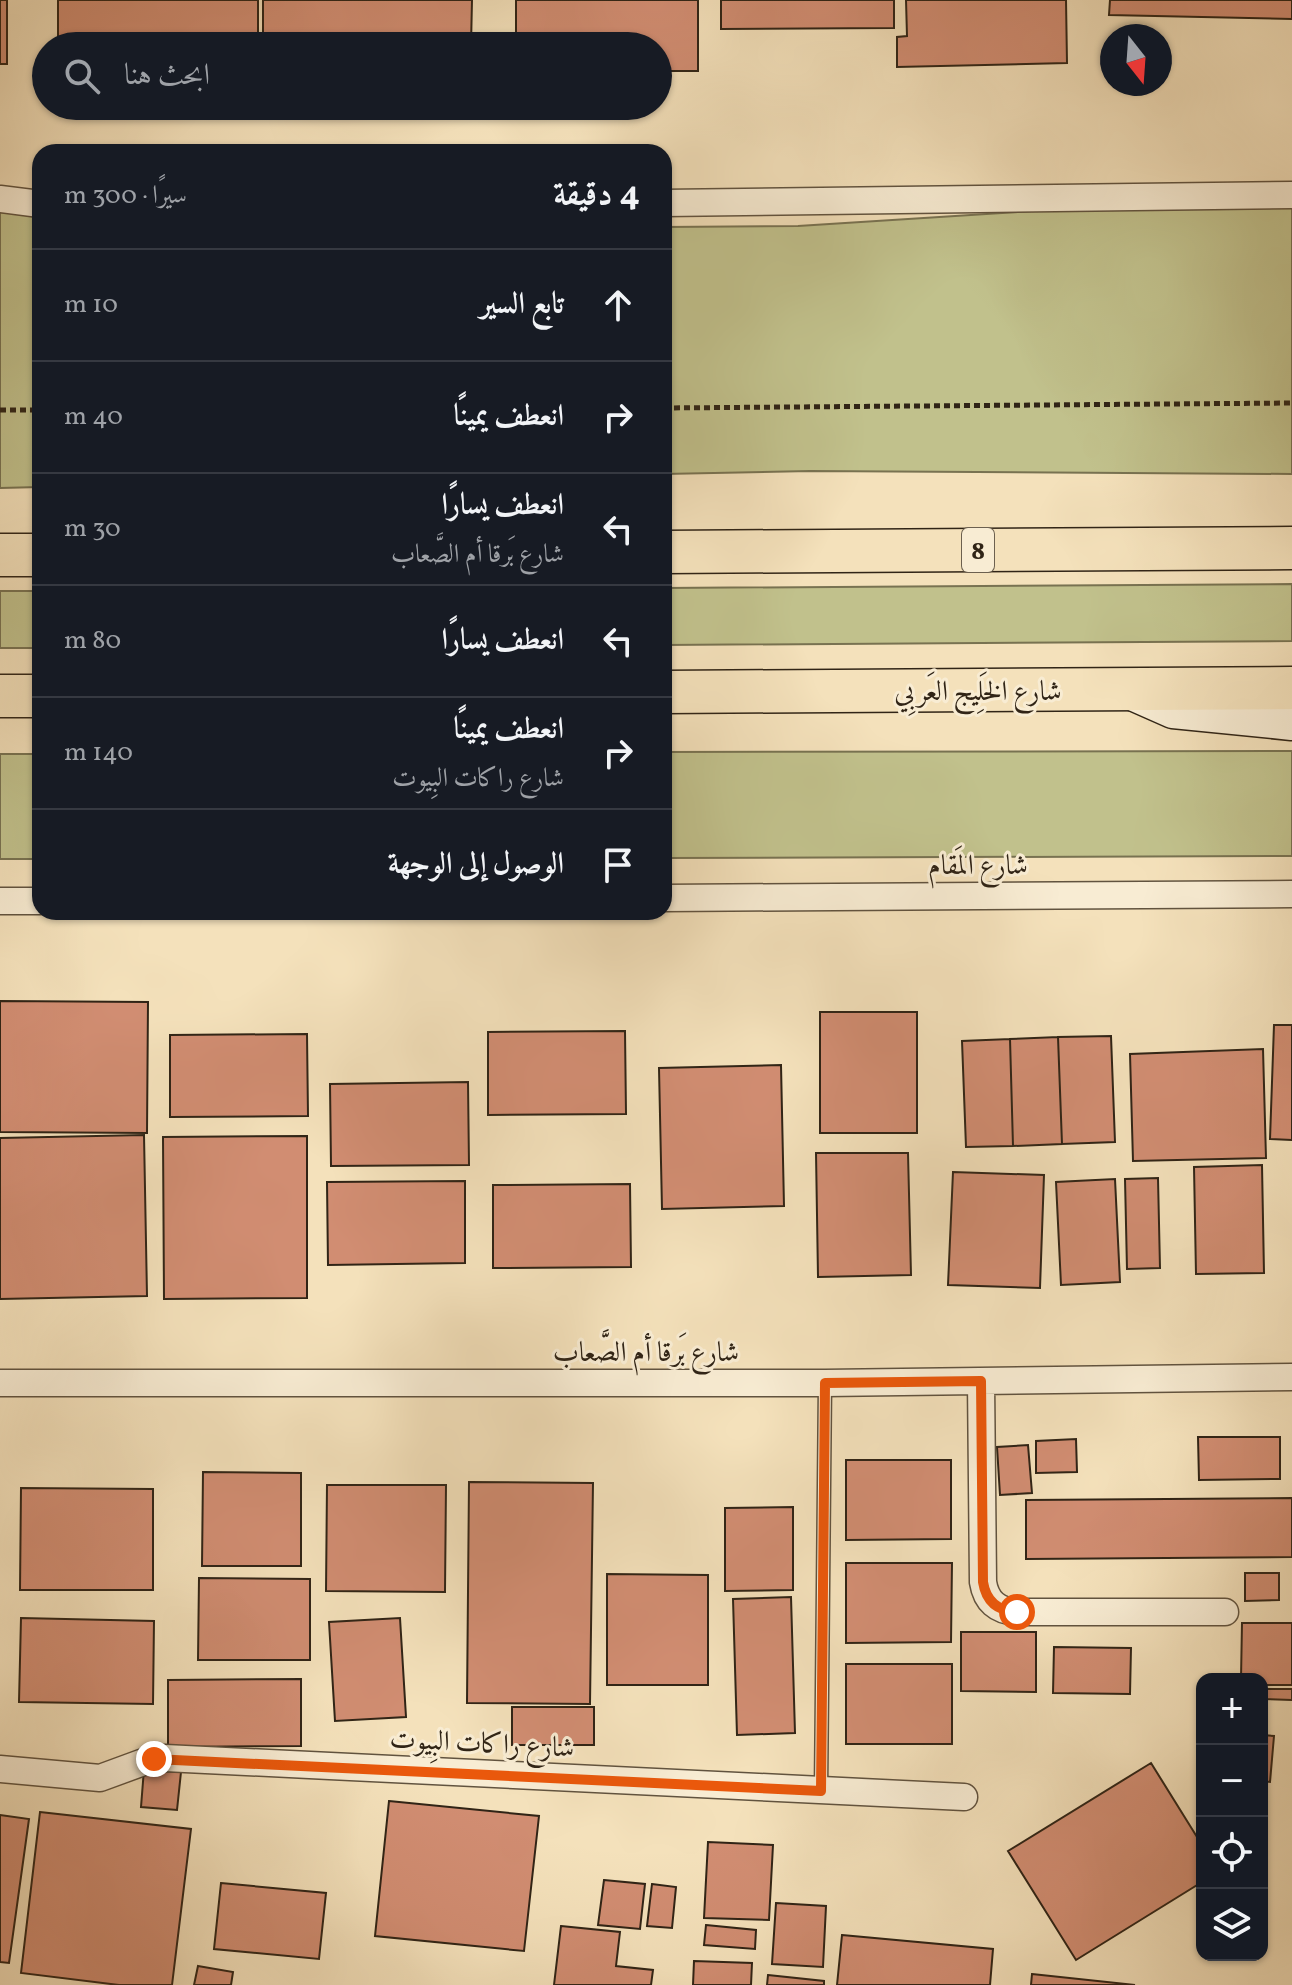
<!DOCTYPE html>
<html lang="ar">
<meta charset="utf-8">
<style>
body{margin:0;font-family:Vollkorn,Amiri,serif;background:#242831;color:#f1f3f6;direction:rtl}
.controls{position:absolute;right:24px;bottom:24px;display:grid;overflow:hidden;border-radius:16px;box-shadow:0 2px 6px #0004}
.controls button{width:72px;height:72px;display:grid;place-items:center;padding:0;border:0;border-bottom:2px solid #363941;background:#171b24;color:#f1f3f6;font:40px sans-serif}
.compass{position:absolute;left:1100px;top:24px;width:72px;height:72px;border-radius:50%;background:#171b24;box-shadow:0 2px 6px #0004;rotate:163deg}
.stop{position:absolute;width:24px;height:24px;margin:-18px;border:6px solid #ea580c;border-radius:50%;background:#fff}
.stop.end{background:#ea580c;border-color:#fff;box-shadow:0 2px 8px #0008}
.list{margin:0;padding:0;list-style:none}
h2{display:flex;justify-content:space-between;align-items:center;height:104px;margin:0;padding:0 32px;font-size:34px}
h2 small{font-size:26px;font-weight:400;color:#9ea1a6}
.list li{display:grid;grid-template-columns:52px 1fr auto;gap:24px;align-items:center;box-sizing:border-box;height:112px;padding:0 32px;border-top:2px solid #363941}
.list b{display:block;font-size:30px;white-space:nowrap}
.list p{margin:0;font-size:26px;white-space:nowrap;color:#9ea1a6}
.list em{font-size:26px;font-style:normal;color:#9ea1a6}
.icon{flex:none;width:44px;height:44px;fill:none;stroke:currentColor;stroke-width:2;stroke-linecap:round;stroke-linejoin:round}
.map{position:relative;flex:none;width:1292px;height:1985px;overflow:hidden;direction:ltr}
.search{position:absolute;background:#171b24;box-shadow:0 2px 6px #0004;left:32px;top:32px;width:640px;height:88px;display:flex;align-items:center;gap:20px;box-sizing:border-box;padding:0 28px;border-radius:44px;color:#9ea1a6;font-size:30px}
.panel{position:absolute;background:#171b24;box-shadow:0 2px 6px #0004;left:32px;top:144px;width:640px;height:776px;border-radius:24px;direction:rtl}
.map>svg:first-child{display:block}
.green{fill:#c1c18c;stroke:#787251;stroke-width:2}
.building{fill:#d18d72;stroke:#302416;stroke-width:2}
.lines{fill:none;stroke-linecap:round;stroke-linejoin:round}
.service-casing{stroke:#61533f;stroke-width:15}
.minor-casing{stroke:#61533f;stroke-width:29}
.secondary-casing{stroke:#302416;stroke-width:39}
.trunk-casing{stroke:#302416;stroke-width:45}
.path{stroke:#302416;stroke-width:5;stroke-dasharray:6 4;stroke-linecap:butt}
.service{stroke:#f8ecd3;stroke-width:12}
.minor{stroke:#f8ecd3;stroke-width:26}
.secondary{stroke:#f8ecd3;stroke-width:36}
.trunk{stroke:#f4e1bb;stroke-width:42}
.route{stroke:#ea580c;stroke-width:10}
.labels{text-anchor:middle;stroke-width:6;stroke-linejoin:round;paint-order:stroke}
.shield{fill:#f8ecd3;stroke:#6c604f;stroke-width:2}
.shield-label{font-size:26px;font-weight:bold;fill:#302416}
.street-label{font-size:28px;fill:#302416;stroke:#f8ecd3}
</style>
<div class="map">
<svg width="1292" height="1985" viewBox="0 0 1292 1985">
<rect width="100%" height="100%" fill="#f4e1bb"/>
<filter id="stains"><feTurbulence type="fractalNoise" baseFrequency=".0025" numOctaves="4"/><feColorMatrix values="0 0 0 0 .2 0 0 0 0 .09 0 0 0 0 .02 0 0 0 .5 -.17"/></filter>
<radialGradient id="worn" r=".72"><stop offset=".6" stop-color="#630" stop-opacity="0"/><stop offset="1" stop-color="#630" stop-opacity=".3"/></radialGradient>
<path class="green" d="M 1079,208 L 1292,208 L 1292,474 L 810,471 L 664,474 L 664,227 L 798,226 Z
M 0,212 L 40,216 L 40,487 L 0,488 Z
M 1292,584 L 1292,641 L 664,645 L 664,588 Z
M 0,591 L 40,591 L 40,648 L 0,648 Z
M 1292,751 L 1292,856 L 664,858 L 664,752 Z
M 0,754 L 40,754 L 40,859 L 0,859 Z"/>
<path class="building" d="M 0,0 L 7,0 L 7,64 L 0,64 Z
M 58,0 L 258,0 L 258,46 L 58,46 Z
M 263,0 L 472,0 L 471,46 L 263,46 Z
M 516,0 L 698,0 L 698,71 L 658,71 L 658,46 L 516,46 Z
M 721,0 L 894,0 L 894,28 L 721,29 Z
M 906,0 L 1066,0 L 1067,63 L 897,67 L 897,37 L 907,36 Z
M 1110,0 L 1292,0 L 1292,19 L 1109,15 Z
M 0,1001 L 148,1002 L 147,1133 L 0,1132 Z
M 820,1012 L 917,1012 L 917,1133 L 820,1133 Z
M 1274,1025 L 1292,1025 L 1292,1140 L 1270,1139 Z
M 625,1031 L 626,1114 L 488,1115 L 488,1032 Z
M 307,1034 L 308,1116 L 170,1117 L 170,1035 Z
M 1111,1036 L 1115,1142 L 1062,1144 L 1058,1037 Z
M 1058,1037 L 1062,1144 L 1013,1146 L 1010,1039 Z
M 1010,1039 L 1013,1146 L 966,1147 L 962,1041 Z
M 1263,1049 L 1266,1158 L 1133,1161 L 1130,1054 Z
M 781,1065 L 784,1206 L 662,1209 L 659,1068 Z
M 468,1082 L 469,1165 L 331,1166 L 330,1084 Z
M 144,1135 L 147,1296 L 0,1299 L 0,1138 Z
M 307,1136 L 307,1298 L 164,1299 L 163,1137 Z
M 816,1153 L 908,1153 L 911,1275 L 818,1277 Z
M 1262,1165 L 1264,1273 L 1196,1274 L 1194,1167 Z
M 953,1172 L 1044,1175 L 1040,1288 L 948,1285 Z
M 1158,1178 L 1160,1268 L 1127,1269 L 1125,1179 Z
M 1115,1179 L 1120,1282 L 1061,1285 L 1056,1182 Z
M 465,1181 L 465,1263 L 328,1265 L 327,1182 Z
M 630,1184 L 631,1267 L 493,1268 L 493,1185 Z
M 1198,1437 L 1280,1437 L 1280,1479 L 1199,1480 Z
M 1076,1439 L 1077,1472 L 1036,1473 L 1036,1441 Z
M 1028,1445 L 1032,1493 L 1000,1495 L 997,1447 Z
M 846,1460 L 951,1460 L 951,1539 L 846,1540 Z
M 203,1472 L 301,1473 L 301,1566 L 202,1566 Z
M 469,1482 L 593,1483 L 590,1704 L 467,1703 Z
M 327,1485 L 446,1485 L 445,1592 L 326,1591 Z
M 21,1488 L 153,1489 L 153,1590 L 20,1590 Z
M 1292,1498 L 1292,1557 L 1026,1559 L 1026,1500 Z
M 793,1507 L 793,1590 L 725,1591 L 725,1508 Z
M 846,1563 L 952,1563 L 951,1642 L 846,1643 Z
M 1245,1573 L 1279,1573 L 1279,1600 L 1245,1601 Z
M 607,1574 L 708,1575 L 708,1685 L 607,1685 Z
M 199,1578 L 310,1579 L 310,1660 L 198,1660 Z
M 791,1597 L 795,1733 L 737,1735 L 733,1599 Z
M 21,1618 L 154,1621 L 153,1704 L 19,1702 Z
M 400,1618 L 406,1717 L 335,1721 L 329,1622 Z
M 1242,1623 L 1292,1623 L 1292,1685 L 1262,1685 L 1262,1679 L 1241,1679 Z
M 961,1632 L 1036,1632 L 1036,1692 L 961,1691 Z
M 1054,1647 L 1131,1648 L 1130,1694 L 1053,1693 Z
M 846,1664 L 952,1664 L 952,1744 L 846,1744 Z
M 301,1679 L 301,1746 L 168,1747 L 168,1680 Z
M 1262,1689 L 1292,1689 L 1292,1700 L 1262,1699 Z
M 512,1707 L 594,1707 L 594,1745 L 512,1745 Z
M 1262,1735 L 1274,1736 L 1270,1782 L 1262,1781 Z
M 1151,1763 L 1202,1845 L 1202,1882 L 1076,1960 L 1008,1851 Z
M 144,1769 L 181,1772 L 177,1810 L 141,1807 Z
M 389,1801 L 539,1816 L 524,1951 L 375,1936 Z
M 40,1812 L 191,1829 L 172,1985 L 119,1985 L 21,1973 Z
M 0,1815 L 29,1819 L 9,1963 L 0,1962 Z
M 708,1842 L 773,1845 L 769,1920 L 704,1918 Z
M 604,1880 L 645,1884 L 640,1929 L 598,1925 Z
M 221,1883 L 326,1893 L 319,1959 L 214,1949 Z
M 652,1884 L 676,1887 L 672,1928 L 647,1926 Z
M 776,1903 L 826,1906 L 823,1967 L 772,1964 Z
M 706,1925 L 756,1930 L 755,1949 L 704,1945 Z
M 561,1926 L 620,1932 L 616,1966 L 653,1970 L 651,1985 L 554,1985 Z
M 842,1935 L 993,1949 L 990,1985 L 837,1985 Z
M 694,1961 L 752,1963 L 751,1985 L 693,1985 Z
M 198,1966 L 233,1972 L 231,1985 L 194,1985 Z
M 1032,1974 L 1135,1985 L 1031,1985 Z
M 768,1975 L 824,1981 L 824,1985 L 767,1985 Z"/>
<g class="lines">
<g class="service-casing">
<path id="service" d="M 821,1791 L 825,1383"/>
</g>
<g class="minor-casing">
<path id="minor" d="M 0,199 L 40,204
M 664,203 L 1292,195
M 664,898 L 1292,894
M 0,901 L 40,901
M 981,1381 L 983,1582 C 986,1601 997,1611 1017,1612 L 1225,1612
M 0,1383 L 825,1383 L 1292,1377
M 0,1769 L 100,1778 L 149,1760 L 165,1758 L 964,1797"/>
</g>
<g class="secondary-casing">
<path id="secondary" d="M 1130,691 L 1173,710 L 1292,722"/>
</g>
<g class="trunk-casing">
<path id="trunk" d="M 664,552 L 1292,548
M 0,555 L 40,555
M 664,692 L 1292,688
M 0,696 L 40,696"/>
</g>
<path class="path" d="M 664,408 L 1292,403
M 0,410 L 40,410"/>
<use href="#service" class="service"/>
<use href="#minor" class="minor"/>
<use href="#secondary" class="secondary"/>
<use href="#trunk" class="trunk"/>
</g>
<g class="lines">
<path class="route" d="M 154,1759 L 821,1791 L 825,1383 L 981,1381 L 983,1582 C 986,1601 997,1611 1017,1612"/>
</g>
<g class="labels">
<rect class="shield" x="962" y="528" width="32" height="44" rx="6"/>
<g class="shield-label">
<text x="978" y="559">8</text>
</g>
<g class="street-label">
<text x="978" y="700">شارع الخَلِيج العَربِي</text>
<text x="978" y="874">شارع المَقام</text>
<text x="646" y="1361">شارع بَرقا أم الصَّعاب</text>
<text transform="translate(482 1742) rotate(3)" y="10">شارع راكات البِيوت</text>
</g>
</g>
<rect width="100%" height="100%" filter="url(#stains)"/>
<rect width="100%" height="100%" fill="url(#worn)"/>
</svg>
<div class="controls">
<button>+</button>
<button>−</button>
<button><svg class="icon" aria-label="locate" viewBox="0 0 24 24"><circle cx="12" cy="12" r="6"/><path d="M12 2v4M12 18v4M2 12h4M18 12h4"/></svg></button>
<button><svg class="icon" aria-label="layers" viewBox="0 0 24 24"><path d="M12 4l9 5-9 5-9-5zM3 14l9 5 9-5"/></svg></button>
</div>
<svg class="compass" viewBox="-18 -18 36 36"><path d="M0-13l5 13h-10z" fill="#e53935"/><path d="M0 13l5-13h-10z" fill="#9ea1a6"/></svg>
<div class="stop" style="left:1017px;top:1612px"></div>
<div class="stop end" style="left:154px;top:1759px"></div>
<div class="search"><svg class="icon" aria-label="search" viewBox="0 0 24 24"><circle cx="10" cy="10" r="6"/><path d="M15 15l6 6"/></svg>ابحث هنا</div>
<section class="panel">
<h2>4 دقيقة<small>سيرًا · 300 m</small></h2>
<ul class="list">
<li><svg class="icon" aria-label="ahead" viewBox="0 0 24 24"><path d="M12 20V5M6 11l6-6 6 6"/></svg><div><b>تابع السير</b></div><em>10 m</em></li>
<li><svg class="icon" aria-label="right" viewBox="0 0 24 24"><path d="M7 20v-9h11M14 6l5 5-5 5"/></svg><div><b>انعطف يمينًا</b></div><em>40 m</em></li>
<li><svg class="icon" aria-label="left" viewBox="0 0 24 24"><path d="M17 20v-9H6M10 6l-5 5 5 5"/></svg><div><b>انعطف يسارًا</b><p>شارع بَرقا أم الصَّعاب</p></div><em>30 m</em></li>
<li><svg class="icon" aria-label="left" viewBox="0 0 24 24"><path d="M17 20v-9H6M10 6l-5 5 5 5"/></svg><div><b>انعطف يسارًا</b></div><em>80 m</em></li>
<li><svg class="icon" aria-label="right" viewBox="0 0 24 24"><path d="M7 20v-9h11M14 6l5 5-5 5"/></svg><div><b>انعطف يمينًا</b><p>شارع راكات البِيوت</p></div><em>140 m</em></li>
<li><svg class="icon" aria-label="arrive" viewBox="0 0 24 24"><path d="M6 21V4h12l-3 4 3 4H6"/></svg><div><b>الوصول إلى الوجهة</b></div></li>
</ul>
</section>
</div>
